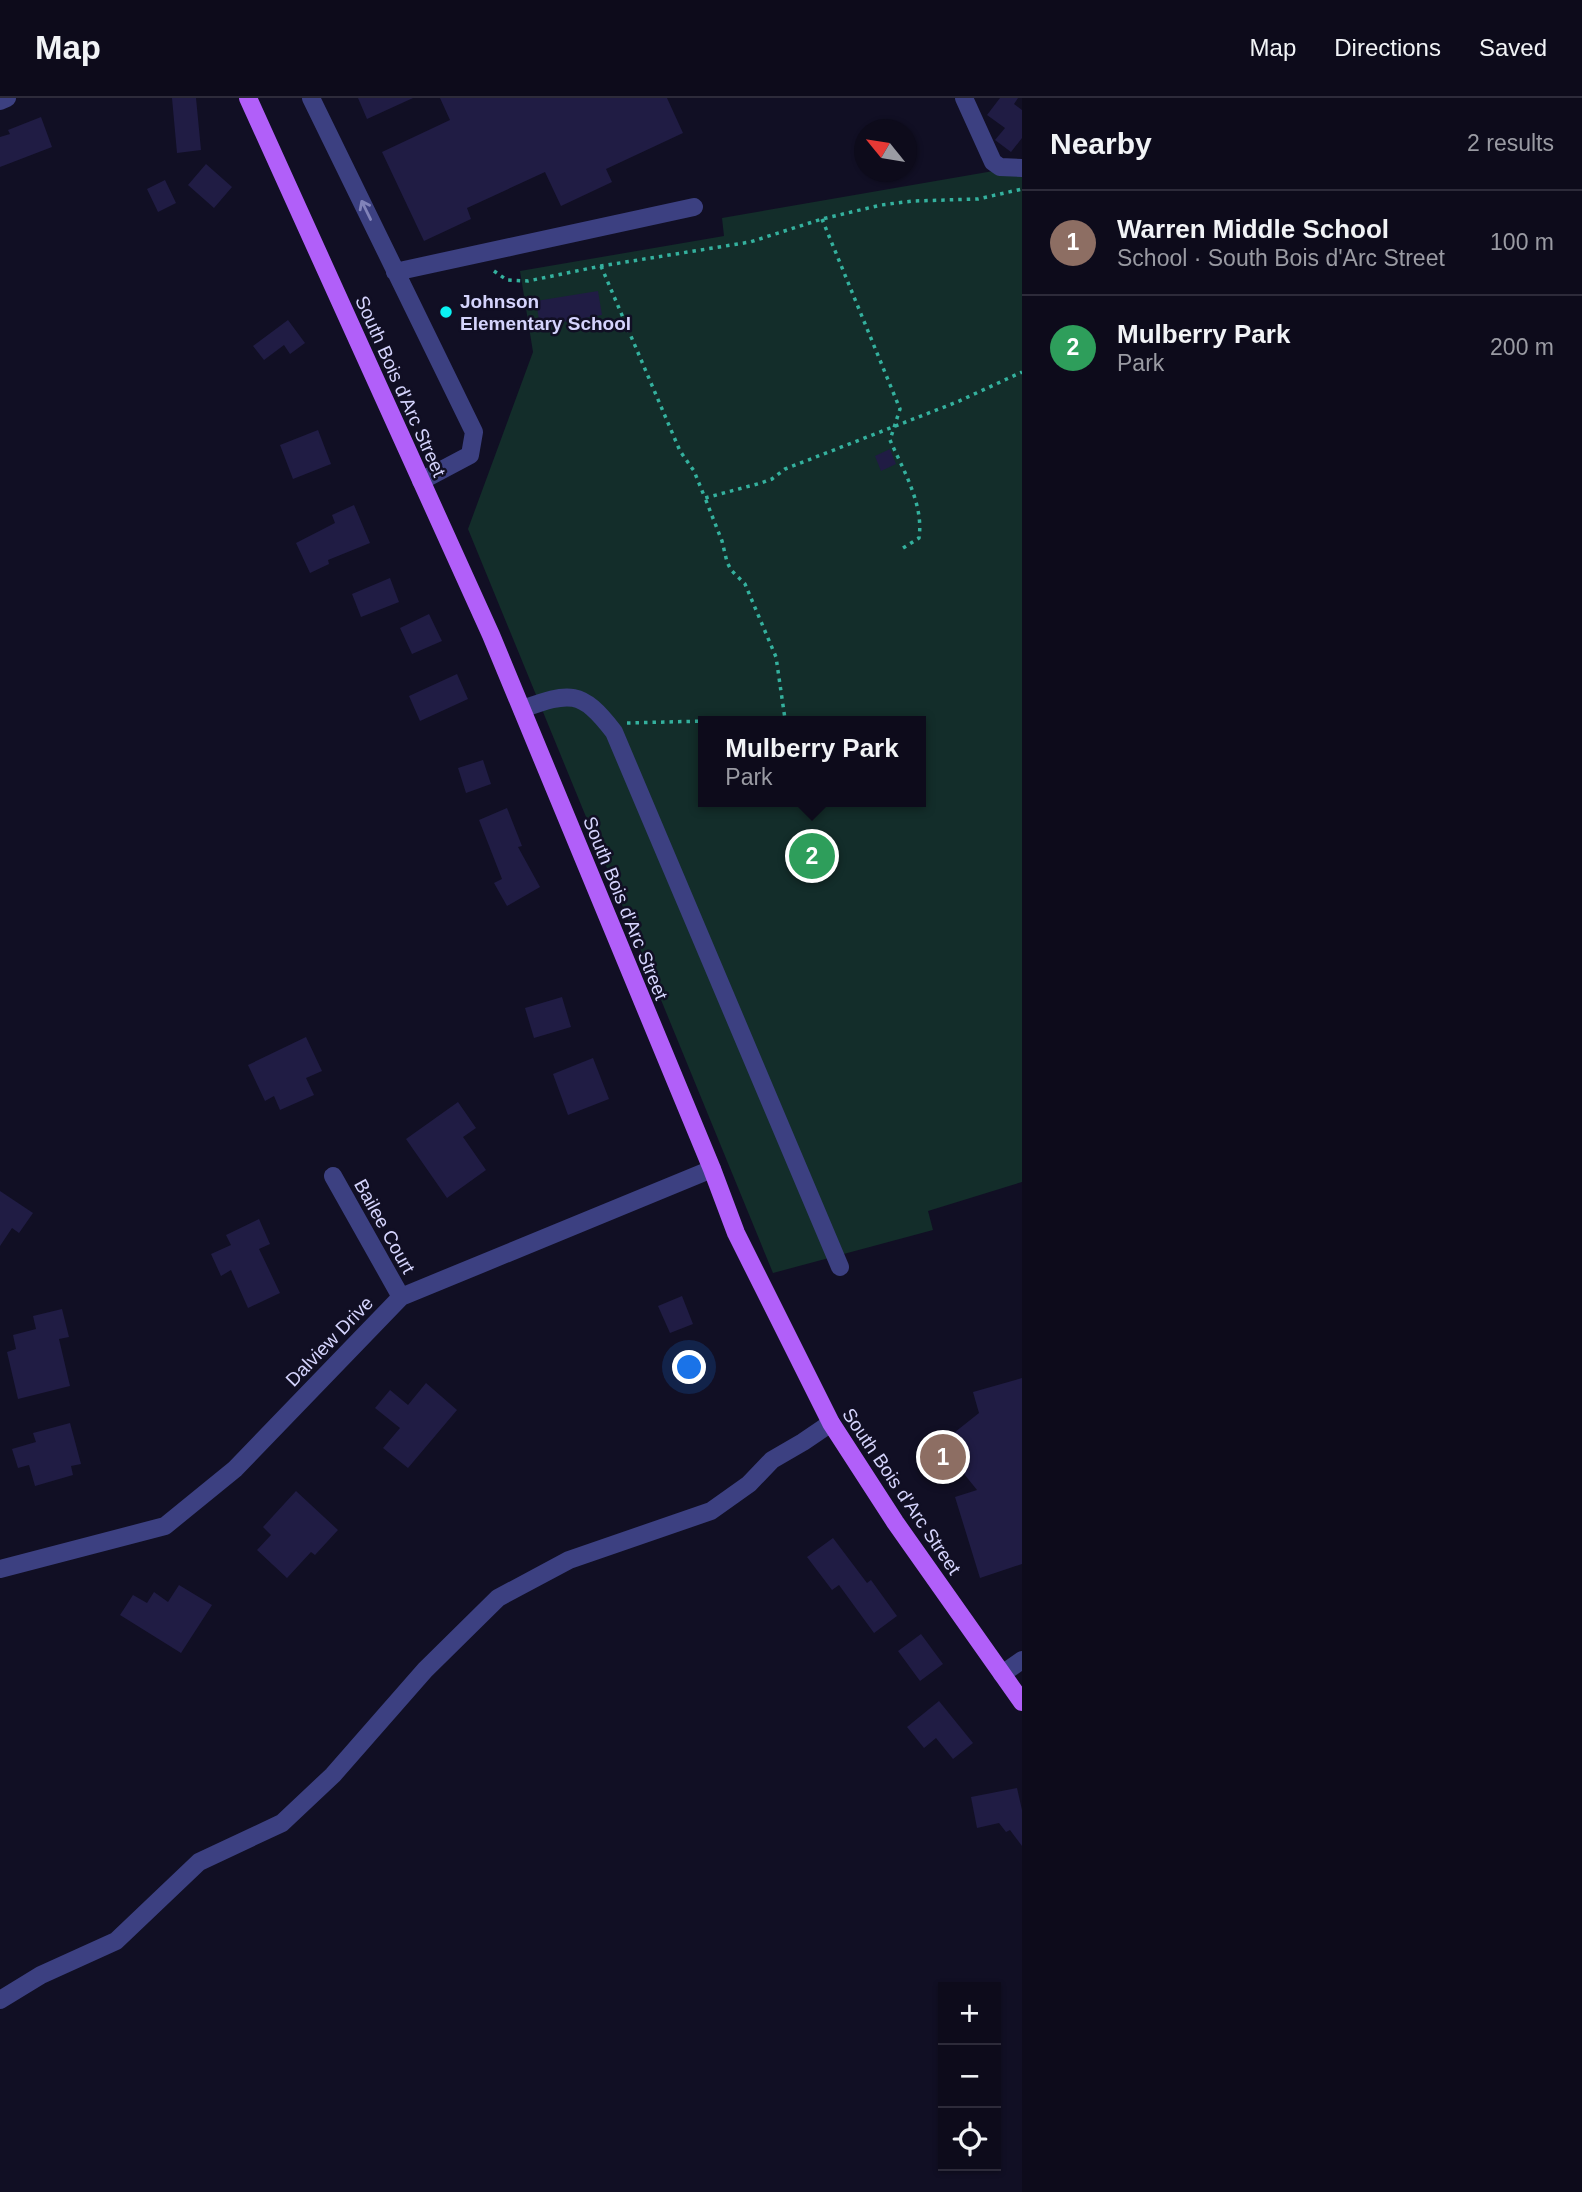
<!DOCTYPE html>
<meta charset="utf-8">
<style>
body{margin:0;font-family:Helvetica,sans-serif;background:#161424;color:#f1f3f6}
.controls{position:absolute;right:21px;bottom:21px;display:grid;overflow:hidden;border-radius:0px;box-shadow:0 2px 5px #0004}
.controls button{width:63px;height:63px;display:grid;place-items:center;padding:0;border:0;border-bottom:2px solid #2d2b3a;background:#0d0b1b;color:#f1f3f6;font:35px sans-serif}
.compass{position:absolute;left:854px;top:21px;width:63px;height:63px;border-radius:50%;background:#0d0b1b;box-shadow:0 2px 5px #0004;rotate:300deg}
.you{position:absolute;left:690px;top:1270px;width:24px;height:24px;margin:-18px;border:5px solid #fff;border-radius:50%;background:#1a73e8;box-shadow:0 0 0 10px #1a73e833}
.badge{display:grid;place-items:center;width:46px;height:46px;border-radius:50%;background:#0f766e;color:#fff;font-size:23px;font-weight:700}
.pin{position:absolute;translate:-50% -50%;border:4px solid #fff;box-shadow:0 2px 7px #0006}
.popup{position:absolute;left:698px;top:618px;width:228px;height:91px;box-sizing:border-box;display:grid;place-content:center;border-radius:0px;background:#0d0b1b;filter:drop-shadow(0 2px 5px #0005);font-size:23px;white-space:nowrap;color:#9a9ba3}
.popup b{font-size:26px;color:#f1f3f6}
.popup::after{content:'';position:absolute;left:50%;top:100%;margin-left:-14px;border:14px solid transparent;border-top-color:#0d0b1b}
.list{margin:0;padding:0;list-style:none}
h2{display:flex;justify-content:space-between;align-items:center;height:91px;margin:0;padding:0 28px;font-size:30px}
h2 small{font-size:23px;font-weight:400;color:#9a9ba3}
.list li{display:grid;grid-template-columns:46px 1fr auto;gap:21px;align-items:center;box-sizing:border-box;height:105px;padding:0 28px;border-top:2px solid #2d2b3a}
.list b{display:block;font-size:26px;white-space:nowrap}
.list p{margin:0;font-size:23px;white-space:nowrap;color:#9a9ba3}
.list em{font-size:23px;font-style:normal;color:#9a9ba3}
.icon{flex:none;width:38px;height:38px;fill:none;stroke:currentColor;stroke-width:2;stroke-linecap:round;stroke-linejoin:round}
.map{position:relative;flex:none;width:1022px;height:2094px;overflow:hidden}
header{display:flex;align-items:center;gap:42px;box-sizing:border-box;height:98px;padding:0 35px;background:#0d0b1b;border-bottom:2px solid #2d2b3a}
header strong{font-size:33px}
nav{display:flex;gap:38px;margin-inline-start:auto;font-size:24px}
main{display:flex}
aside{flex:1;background:#0d0b1b}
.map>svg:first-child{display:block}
.green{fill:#132d2a;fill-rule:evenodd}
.building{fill:#201c44}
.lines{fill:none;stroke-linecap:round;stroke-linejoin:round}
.path{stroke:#34b19e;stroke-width:3.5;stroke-dasharray:3.5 5;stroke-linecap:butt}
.minor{stroke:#3c4081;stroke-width:18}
.major{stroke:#b15ff9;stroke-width:18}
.oneway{stroke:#8183b9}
.poi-dot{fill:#0af2f3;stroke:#110f24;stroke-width:2.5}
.labels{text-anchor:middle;stroke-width:5;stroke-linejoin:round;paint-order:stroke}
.poi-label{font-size:19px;font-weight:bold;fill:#d5d4fd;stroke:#110f24;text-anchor:start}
.street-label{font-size:19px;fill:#d5d4fd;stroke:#110f24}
</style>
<header>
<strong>Map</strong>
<nav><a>Map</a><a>Directions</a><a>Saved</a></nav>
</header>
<main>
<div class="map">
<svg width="1022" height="2094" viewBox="0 0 1022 2094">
<rect width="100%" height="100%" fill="#110f24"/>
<path class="green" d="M 1022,68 L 1022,1084 L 928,1113 L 933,1132 L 773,1175 L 468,431 L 533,254 L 520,173 L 724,138 L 722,120 ZM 704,623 L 920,623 L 920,704 L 704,704 Z"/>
<path class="building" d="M 172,0 L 196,0 L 201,52 L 177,55 Z
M 358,0 L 413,0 L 367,21 Z
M 440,0 L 667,0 L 683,35 L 606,71 L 612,84 L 561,108 L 545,74 L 467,110 L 471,121 L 424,143 L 382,54 L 450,22 Z
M 1000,0 L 1018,0 L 1014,6 L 1022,12 L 1022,40 L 1011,54 L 995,42 L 1005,30 L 987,17 Z
M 41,19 L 52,49 L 0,69 L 0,39 L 10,36 L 8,32 Z
M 206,66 L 232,89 L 214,110 L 188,87 Z
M 165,82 L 176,105 L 158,114 L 147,91 Z
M 598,193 L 602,217 L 540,228 L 536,203 Z
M 288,222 L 305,245 L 290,256 L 284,247 L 264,262 L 253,248 Z
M 318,332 L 331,366 L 293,381 L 280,347 Z
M 890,351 L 896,366 L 881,373 L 875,358 Z
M 354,407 L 370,445 L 328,462 L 329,466 L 310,475 L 296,445 L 335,425 L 332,417 Z
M 390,480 L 399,504 L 361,519 L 352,496 Z
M 429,516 L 442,543 L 412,556 L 400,530 Z
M 457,576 L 468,601 L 420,623 L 409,598 Z
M 483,662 L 491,686 L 466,695 L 458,670 Z
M 507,710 L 522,748 L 518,749 L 540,789 L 507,808 L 494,785 L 502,781 L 479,722 Z
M 562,899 L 571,929 L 534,940 L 525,910 Z
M 306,939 L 322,973 L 306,980 L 314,997 L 280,1012 L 274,998 L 265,1003 L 248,967 Z
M 593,960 L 609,1001 L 568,1017 L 553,976 Z
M 458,1004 L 476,1030 L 463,1039 L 486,1072 L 447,1100 L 406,1041 Z
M 0,1093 L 33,1115 L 19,1135 L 12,1130 L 0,1148 Z
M 259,1121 L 270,1146 L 259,1151 L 280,1195 L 248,1210 L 231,1172 L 221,1178 L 211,1156 L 231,1147 L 226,1137 Z
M 682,1198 L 693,1226 L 670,1235 L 658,1208 Z
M 62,1211 L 69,1239 L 59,1241 L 70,1288 L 18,1301 L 7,1254 L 16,1251 L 13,1237 L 36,1231 L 33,1218 Z
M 1022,1280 L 1022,1466 L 980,1480 L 955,1399 L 977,1392 L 940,1346 L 979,1315 L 973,1294 Z
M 426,1285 L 457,1312 L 408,1370 L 383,1350 L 400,1330 L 375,1310 L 390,1292 L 408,1307 Z
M 70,1325 L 81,1366 L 71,1368 L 73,1377 L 35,1388 L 29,1367 L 18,1370 L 12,1351 L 36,1344 L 33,1335 Z
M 296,1393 L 338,1432 L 315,1457 L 311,1454 L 287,1480 L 257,1452 L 271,1437 L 263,1429 Z
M 833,1440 L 867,1485 L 871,1482 L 897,1518 L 874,1535 L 839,1487 L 832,1492 L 807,1459 Z
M 179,1487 L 212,1507 L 181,1555 L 120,1517 L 133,1497 L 147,1505 L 154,1494 L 168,1504 Z
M 921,1536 L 943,1566 L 920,1583 L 898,1553 Z
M 939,1603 L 973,1645 L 953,1661 L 936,1640 L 924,1650 L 907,1629 Z
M 1017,1690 L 1022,1712 L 1022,1748 L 1010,1732 L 1006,1734 L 999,1725 L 977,1730 L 971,1699 Z"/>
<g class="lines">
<path class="path" d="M 822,121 L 900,311 L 890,342 C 903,372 924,406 919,440 L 900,452
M 601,168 L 680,353 L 694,373 L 705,400 L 761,385 L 772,381 L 785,371 L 957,304 L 1022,274
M 494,173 L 507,182 L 528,183 L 601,168 L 750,144 L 822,121 L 881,107 L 913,103 L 978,101 L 1022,91
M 627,625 L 785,621 L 776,559 L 745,486 L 731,472 L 727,464 L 722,443 L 705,400"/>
<path class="minor" d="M 311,0 L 474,334 L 470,357 L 421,383
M 964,0 L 993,64 L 1000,69 L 1022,70
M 0,3 L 7,0
M 395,174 L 694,109
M 522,611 C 570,594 581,591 614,634 L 840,1169
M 333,1078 L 401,1199
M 0,1471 L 165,1428 L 235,1371 L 401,1199 L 712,1071
M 1002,1576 L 1022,1562
M 0,1902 L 41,1877 L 116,1843 L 199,1764 L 282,1725 L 333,1677 L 425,1572 L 498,1500 L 569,1462 L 711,1413 L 749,1386 L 772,1362 L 803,1344 L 831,1325"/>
<path class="major" d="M 248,0 L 491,537 L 712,1071 L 736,1135 L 831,1325 L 895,1424 L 1022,1604"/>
</g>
<defs><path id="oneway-shaft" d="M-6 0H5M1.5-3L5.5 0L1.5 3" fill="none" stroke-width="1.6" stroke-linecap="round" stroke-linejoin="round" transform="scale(1.75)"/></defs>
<use class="oneway" href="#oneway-shaft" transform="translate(366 112) rotate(-116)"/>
<circle class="poi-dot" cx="446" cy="214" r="7"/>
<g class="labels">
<g class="poi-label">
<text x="460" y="210">Johnson<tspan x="460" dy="22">Elementary School</tspan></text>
</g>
<g class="street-label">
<text transform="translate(401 288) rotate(66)" y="7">South Bois d'Arc Street</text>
<text transform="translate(626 810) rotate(68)" y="7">South Bois d'Arc Street</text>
<text transform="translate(385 1128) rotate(61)" y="7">Bailee Court</text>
<text transform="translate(329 1243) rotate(-46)" y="7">Dalview Drive</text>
<text transform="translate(902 1393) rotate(56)" y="7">South Bois d'Arc Street</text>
</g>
</g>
</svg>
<div class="controls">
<button>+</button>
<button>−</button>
<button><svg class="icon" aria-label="locate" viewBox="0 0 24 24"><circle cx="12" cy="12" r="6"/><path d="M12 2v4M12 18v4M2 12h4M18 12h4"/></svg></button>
</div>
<svg class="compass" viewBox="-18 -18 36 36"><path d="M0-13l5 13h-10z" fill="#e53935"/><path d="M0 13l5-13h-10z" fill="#9a9ba3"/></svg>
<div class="you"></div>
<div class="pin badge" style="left:943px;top:1359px;background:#8d6e63">1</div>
<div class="pin badge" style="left:812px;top:758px;background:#2e9e5b">2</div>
<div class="popup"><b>Mulberry Park</b>Park</div>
</div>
<aside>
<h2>Nearby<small>2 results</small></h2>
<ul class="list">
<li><span class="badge" style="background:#8d6e63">1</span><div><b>Warren Middle School</b><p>School · South Bois d'Arc Street</p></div><em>100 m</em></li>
<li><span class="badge" style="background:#2e9e5b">2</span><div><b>Mulberry Park</b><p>Park</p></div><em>200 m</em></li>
</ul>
</aside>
</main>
